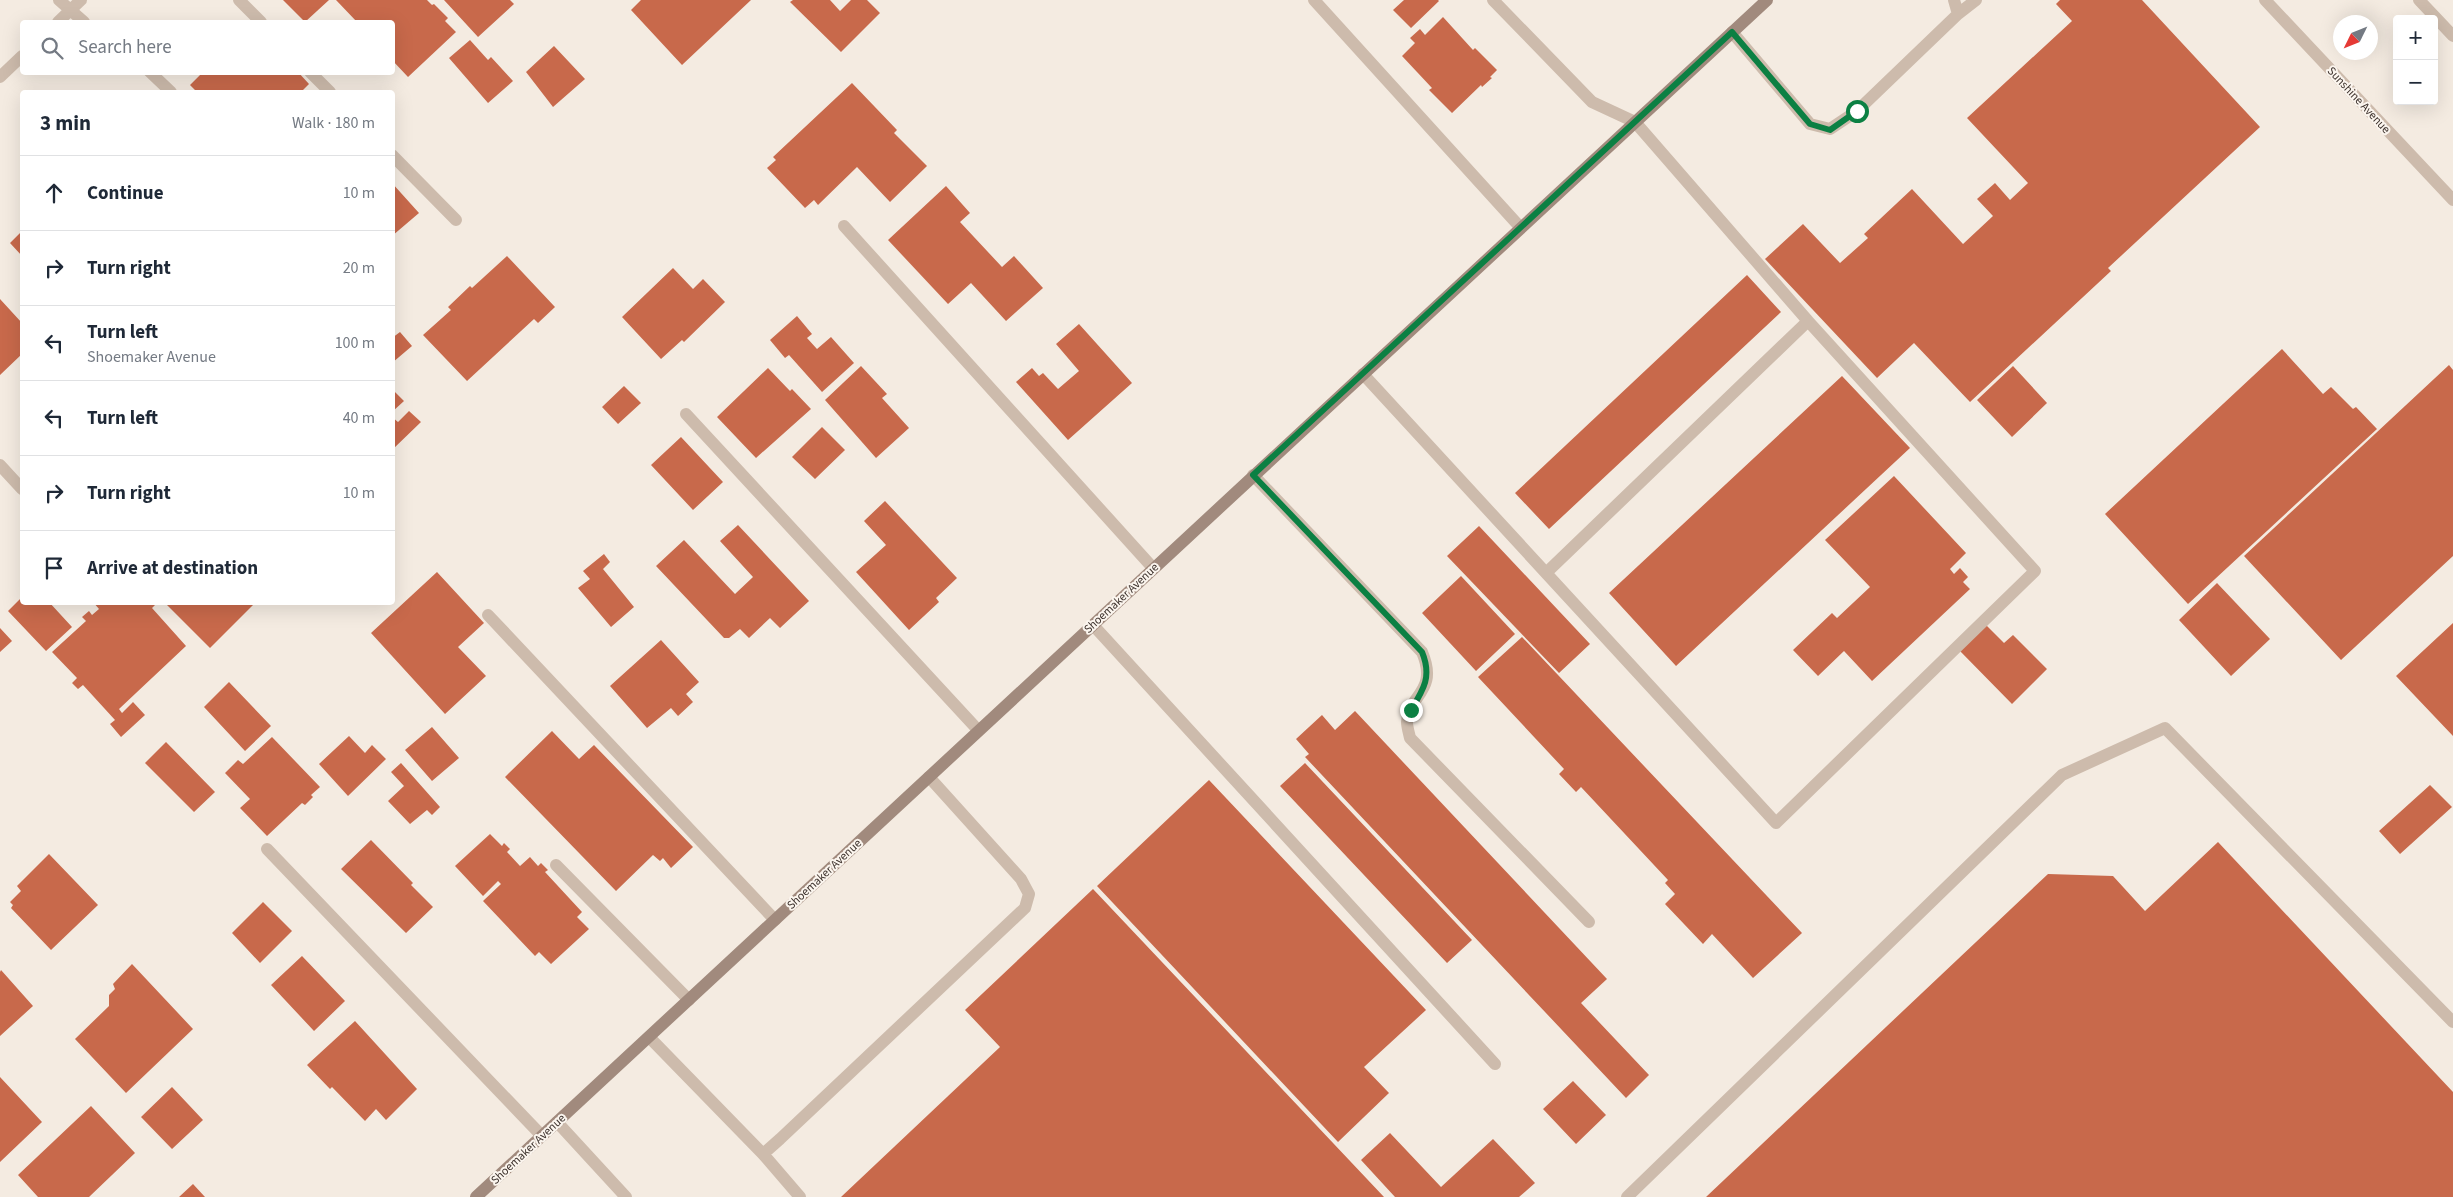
<!DOCTYPE html>
<meta charset="utf-8">
<style>
body{margin:0;font-family:"Source Sans 3",sans-serif;background:#f2f2f3;color:#1f2937}
.controls{position:absolute;right:15px;top:15px;display:grid;overflow:hidden;border-radius:5px;box-shadow:0 5px 20px #0002}
.controls button{width:45px;height:45px;display:grid;place-items:center;padding:0;border:0;border-bottom:1px solid #e0e1e3;background:#fff;color:#1f2937;font:25px sans-serif}
.compass{position:absolute;left:2333px;top:15px;width:45px;height:45px;border-radius:50%;background:#fff;box-shadow:0 5px 20px #0002;rotate:227deg}
.stop{position:absolute;width:15px;height:15px;margin:-11px;border:4px solid #0b8043;border-radius:50%;background:#fff}
.stop.end{background:#0b8043;border-color:#fff;box-shadow:0 1px 5px #0008}
.list{margin:0;padding:0;list-style:none}
h2{display:flex;justify-content:space-between;align-items:center;height:65px;margin:0;padding:0 20px;font-size:21px}
h2 small{font-size:16px;font-weight:400;color:#747a83}
.list li{display:grid;grid-template-columns:32px 1fr auto;gap:15px;align-items:center;box-sizing:border-box;height:75px;padding:0 20px;border-top:1px solid #e0e1e3}
.list b{display:block;font-size:19px;white-space:nowrap}
.list p{margin:0;font-size:16px;white-space:nowrap;color:#747a83}
.list em{font-size:16px;font-style:normal;color:#747a83}
.icon{flex:none;width:28px;height:28px;fill:none;stroke:currentColor;stroke-width:2;stroke-linecap:round;stroke-linejoin:round}
.map{position:relative;flex:none;width:2453px;height:1197px;overflow:hidden}
.search{position:absolute;background:#fff;box-shadow:0 5px 20px #0002;left:20px;top:20px;width:375px;height:55px;display:flex;align-items:center;gap:12px;box-sizing:border-box;padding:0 18px;border-radius:5px;color:#747a83;font-size:19px}
.panel{position:absolute;background:#fff;box-shadow:0 5px 20px #0002;left:20px;top:90px;width:375px;height:515px;border-radius:5px}
.map>svg:first-child{display:block}
.building{fill:#c8694b}
.lines{fill:none;stroke-linecap:round;stroke-linejoin:round}
.service{stroke:#cdbbac;stroke-width:12}
.minor{stroke:#cdbbac;stroke-width:12}
.tertiary{stroke:#cdbbac;stroke-width:12}
.secondary{stroke:#a18a7d;stroke-width:12}
.route{stroke:#0b8043;stroke-width:6}
.labels{text-anchor:middle;stroke-width:4;stroke-linejoin:round;paint-order:stroke}
.street-label{font-size:12px;fill:#3b302b;stroke:#fbf5ee}
</style>
<div class="map">
<svg width="2453" height="1197" viewBox="0 0 2453 1197">
<rect width="100%" height="100%" fill="#f4ebe1"/>
<path class="building" d="M 283,0 L 329,0 L 305,22 Z
M 336,0 L 427,0 L 432,5 L 434,4 L 448,18 L 445,21 L 456,32 L 408,77 L 392,60 L 392,22 L 357,22 Z
M 444,0 L 510,0 L 514,4 L 478,37 Z
M 641,0 L 751,0 L 682,65 L 631,10 Z
M 793,0 L 830,0 L 840,11 L 851,0 L 867,0 L 880,13 L 841,52 L 790,2 Z
M 1404,0 L 1438,0 L 1439,1 L 1411,28 L 1393,10 Z
M 2060,0 L 2142,0 L 2260,127 L 2108,268 L 2111,271 L 1970,402 L 1914,343 L 1877,378 L 1765,259 L 1803,224 L 1840,263 L 1868,238 L 1864,234 L 1912,189 L 1963,244 L 1993,216 L 1977,199 L 1995,183 L 2010,200 L 2028,183 L 1967,118 L 2072,21 L 2056,4 Z
M 1443,17 L 1473,50 L 1475,48 L 1497,70 L 1490,77 L 1492,78 L 1482,87 L 1481,85 L 1452,113 L 1429,90 L 1432,88 L 1402,56 L 1415,43 L 1410,38 L 1420,29 L 1425,35 Z
M 470,40 L 488,60 L 491,57 L 513,81 L 488,103 L 449,58 Z
M 554,46 L 585,79 L 553,107 L 526,72 Z
M 203,72 L 298,72 L 309,84 L 301,92 L 295,90 L 292,92 L 197,92 L 190,85 Z
M 852,83 L 897,130 L 894,133 L 927,166 L 890,202 L 857,167 L 818,205 L 814,200 L 805,208 L 767,168 L 776,160 L 773,157 Z
M 392,183 L 419,213 L 392,236 Z
M 946,186 L 970,213 L 960,222 L 1002,267 L 1014,256 L 1043,288 L 1006,321 L 971,283 L 948,304 L 888,240 Z
M 22,231 L 22,256 L 10,243 Z
M 507,256 L 555,307 L 538,323 L 534,319 L 467,381 L 423,335 L 451,310 L 448,307 L 470,286 L 472,288 Z
M 673,268 L 693,289 L 703,279 L 725,302 L 684,342 L 682,340 L 661,359 L 622,317 Z
M 1747,275 L 1781,312 L 1549,529 L 1515,493 Z
M 0,299 L 22,323 L 22,354 L 0,375 Z
M 797,316 L 812,334 L 807,338 L 817,349 L 831,337 L 854,363 L 822,392 L 789,355 L 785,358 L 770,340 Z
M 1079,324 L 1132,383 L 1068,440 L 1016,382 L 1032,368 L 1039,376 L 1043,373 L 1058,389 L 1079,371 L 1056,344 Z
M 400,332 L 412,346 L 392,363 L 392,338 Z
M 2282,349 L 2323,394 L 2331,387 L 2353,409 L 2356,407 L 2377,429 L 2188,604 L 2105,514 Z
M 2449,365 L 2453,370 L 2453,556 L 2341,660 L 2244,556 Z
M 861,366 L 887,394 L 882,398 L 909,428 L 876,458 L 825,400 Z
M 2013,366 L 2047,403 L 2012,437 L 1977,400 Z
M 768,368 L 790,391 L 792,389 L 811,409 L 756,458 L 717,417 Z
M 1842,376 L 1910,448 L 1676,666 L 1609,593 Z
M 624,386 L 641,403 L 618,424 L 602,407 Z
M 392,389 L 404,401 L 392,412 Z
M 409,411 L 421,422 L 392,450 L 392,417 L 398,422 Z
M 822,427 L 845,450 L 815,479 L 792,457 Z
M 681,437 L 723,482 L 693,510 L 651,465 Z
M 1894,476 L 1966,553 L 1950,569 L 1954,574 L 1960,568 L 1968,577 L 1963,582 L 1970,589 L 1872,681 L 1844,651 L 1818,676 L 1793,650 L 1832,613 L 1837,618 L 1870,587 L 1825,540 Z
M 885,501 L 957,578 L 936,598 L 939,602 L 909,630 L 856,572 L 886,545 L 864,521 Z
M 738,525 L 809,601 L 780,628 L 770,618 L 749,638 L 740,629 L 729,638 L 724,638 L 656,566 L 684,540 L 735,594 L 753,577 L 720,541 Z
M 1479,526 L 1590,644 L 1559,673 L 1447,556 Z
M 604,554 L 610,562 L 603,569 L 634,607 L 611,627 L 578,588 L 590,579 L 583,571 Z
M 437,572 L 484,623 L 458,647 L 486,676 L 445,714 L 371,633 Z
M 1461,576 L 1515,634 L 1476,671 L 1422,613 Z
M 2217,583 L 2270,639 L 2231,676 L 2179,620 Z
M 22,597 L 22,602 L 49,602 L 72,627 L 46,651 L 8,611 Z
M 93,602 L 153,602 L 155,605 L 152,608 L 186,646 L 119,709 L 122,713 L 133,702 L 145,715 L 121,737 L 110,724 L 115,720 L 83,685 L 78,689 L 72,683 L 77,678 L 52,652 L 86,621 L 82,617 L 89,611 L 92,615 L 99,609 Z
M 164,602 L 256,602 L 210,648 Z
M 2453,623 L 2453,736 L 2396,676 Z
M 1986,625 L 2004,643 L 2013,635 L 2047,669 L 2012,704 L 1960,651 Z
M 0,628 L 12,641 L 0,652 Z
M 1522,637 L 1802,933 L 1753,978 L 1712,934 L 1703,944 L 1665,904 L 1675,894 L 1665,883 L 1668,880 L 1581,787 L 1576,792 L 1559,774 L 1564,769 L 1478,677 Z
M 661,640 L 699,682 L 686,694 L 693,702 L 678,716 L 671,708 L 647,728 L 610,686 Z
M 229,682 L 271,726 L 245,751 L 204,707 Z
M 1355,711 L 1607,979 L 1581,1003 L 1649,1075 L 1626,1098 L 1305,757 L 1309,754 L 1296,739 L 1322,715 L 1335,730 Z
M 432,727 L 459,758 L 432,781 L 405,750 Z
M 552,731 L 579,759 L 594,745 L 693,847 L 671,868 L 663,858 L 660,861 L 653,855 L 616,891 L 505,777 Z
M 349,736 L 365,753 L 372,745 L 386,759 L 348,796 L 319,764 Z
M 272,737 L 320,787 L 311,795 L 313,797 L 305,805 L 302,803 L 267,836 L 240,808 L 250,799 L 225,773 L 238,760 L 243,764 Z
M 166,742 L 215,792 L 194,812 L 145,763 Z
M 401,763 L 440,807 L 432,815 L 427,810 L 410,824 L 388,801 L 404,786 L 391,772 Z
M 1305,763 L 1472,940 L 1447,963 L 1280,786 Z
M 1209,780 L 1426,1010 L 1364,1067 L 1389,1093 L 1338,1142 L 1097,886 Z
M 2430,785 L 2452,807 L 2400,854 L 2379,831 Z
M 490,834 L 502,846 L 504,843 L 510,849 L 507,852 L 520,866 L 530,857 L 538,866 L 541,863 L 548,870 L 545,872 L 582,912 L 577,917 L 589,929 L 551,964 L 539,952 L 535,956 L 483,901 L 501,884 L 498,881 L 483,896 L 455,866 Z
M 371,840 L 413,883 L 411,885 L 433,907 L 406,933 L 341,869 Z
M 2218,842 L 2453,1092 L 2453,1197 L 1706,1197 L 2048,874 L 2113,876 L 2145,911 Z
M 49,854 L 98,905 L 51,950 L 11,908 L 13,905 L 10,902 L 21,891 L 17,886 Z
M 1093,889 L 1384,1197 L 841,1197 L 1000,1047 L 965,1010 Z
M 263,902 L 292,931 L 260,963 L 232,933 Z
M 302,956 L 345,1001 L 314,1031 L 271,985 Z
M 132,964 L 193,1029 L 126,1093 L 75,1039 L 109,1006 L 109,995 L 115,989 L 113,984 Z
M 1,970 L 33,1006 L 0,1036 L 0,972 Z
M 355,1021 L 417,1089 L 386,1120 L 376,1109 L 365,1121 L 332,1087 L 330,1089 L 307,1065 Z
M 0,1077 L 42,1122 L 0,1162 Z
M 1573,1081 L 1606,1115 L 1576,1144 L 1543,1109 Z
M 172,1087 L 203,1120 L 172,1149 L 141,1117 Z
M 91,1106 L 135,1153 L 89,1197 L 38,1197 L 18,1175 Z
M 1390,1133 L 1441,1187 L 1493,1139 L 1535,1183 L 1519,1197 L 1395,1197 L 1361,1160 Z
M 193,1184 L 205,1197 L 179,1197 Z"/>
<g class="lines">
<path class="service" d="M 59,0 L 84,22
M 239,0 L 261,22
M 1314,0 L 1520,227
M 1493,0 L 1592,102 L 1635,122 L 1808,321
M 2419,0 L 2453,36
M 1958,14 L 1976,0
M 1732,32 L 1810,124 L 1830,129 L 1857,111 L 1958,14 L 1954,0
M 150,72 L 171,92
M 310,72 L 330,92
M 392,155 L 456,220
M 844,226 L 1153,568
M 1363,374 L 1776,823 L 2035,571 L 1808,321 L 1546,573
M 686,414 L 978,730
M 0,465 L 22,489
M 1253,475 L 1422,652 C 1439,692 1408,695 1407,722 C 1407,727 1409,733 1410,738 L 1589,922
M 488,615 L 775,920
M 1093,625 L 1495,1064
M 267,849 L 542,1136
M 556,865 L 689,1000
M 649,1037 L 763,1154 L 780,1139 L 1025,908 L 1029,894 L 1021,879 L 929,777
M 557,1122 L 626,1197
M 763,1154 L 800,1197
M 1627,1197 L 2062,775 L 2165,728 L 2453,1022"/>
<path class="minor" d="M 58,22 L 81,0
M 0,77 L 22,56"/>
<path class="tertiary" d="M 2265,0 L 2453,200"/>
<path class="secondary" d="M 476,1197 L 1767,0"/>
</g>
<g class="lines">
<path class="route" d="M 1411,710 C 1424,689 1432,676 1422,652 L 1253,475 L 1732,32 L 1810,124 L 1830,130 L 1857,111"/>
</g>
<g class="labels">
<g class="street-label">
<text transform="translate(2359 100) rotate(47)" y="4">Sunshine Avenue</text>
<text transform="translate(1121 598) rotate(-43)" y="4">Shoemaker Avenue</text>
<text transform="translate(824 874) rotate(-43)" y="4">Shoemaker Avenue</text>
<text transform="translate(528 1149) rotate(-43)" y="4">Shoemaker Avenue</text>
</g>
</g>
</svg>
<div class="controls">
<button>+</button>
<button>−</button>
</div>
<svg class="compass" viewBox="-18 -18 36 36"><path d="M0-13l5 13h-10z" fill="#e53935"/><path d="M0 13l5-13h-10z" fill="#747a83"/></svg>
<div class="stop" style="left:1857px;top:111px"></div>
<div class="stop end" style="left:1411px;top:710px"></div>
<div class="search"><svg class="icon" aria-label="search" viewBox="0 0 24 24"><circle cx="10" cy="10" r="6"/><path d="M15 15l6 6"/></svg>Search here</div>
<section class="panel">
<h2>3 min<small>Walk · 180 m</small></h2>
<ul class="list">
<li><svg class="icon" aria-label="ahead" viewBox="0 0 24 24"><path d="M12 20V5M6 11l6-6 6 6"/></svg><div><b>Continue</b></div><em>10 m</em></li>
<li><svg class="icon" aria-label="right" viewBox="0 0 24 24"><path d="M7 20v-9h11M14 6l5 5-5 5"/></svg><div><b>Turn right</b></div><em>20 m</em></li>
<li><svg class="icon" aria-label="left" viewBox="0 0 24 24"><path d="M17 20v-9H6M10 6l-5 5 5 5"/></svg><div><b>Turn left</b><p>Shoemaker Avenue</p></div><em>100 m</em></li>
<li><svg class="icon" aria-label="left" viewBox="0 0 24 24"><path d="M17 20v-9H6M10 6l-5 5 5 5"/></svg><div><b>Turn left</b></div><em>40 m</em></li>
<li><svg class="icon" aria-label="right" viewBox="0 0 24 24"><path d="M7 20v-9h11M14 6l5 5-5 5"/></svg><div><b>Turn right</b></div><em>10 m</em></li>
<li><svg class="icon" aria-label="arrive" viewBox="0 0 24 24"><path d="M6 21V4h12l-3 4 3 4H6"/></svg><div><b>Arrive at destination</b></div></li>
</ul>
</section>
</div>
